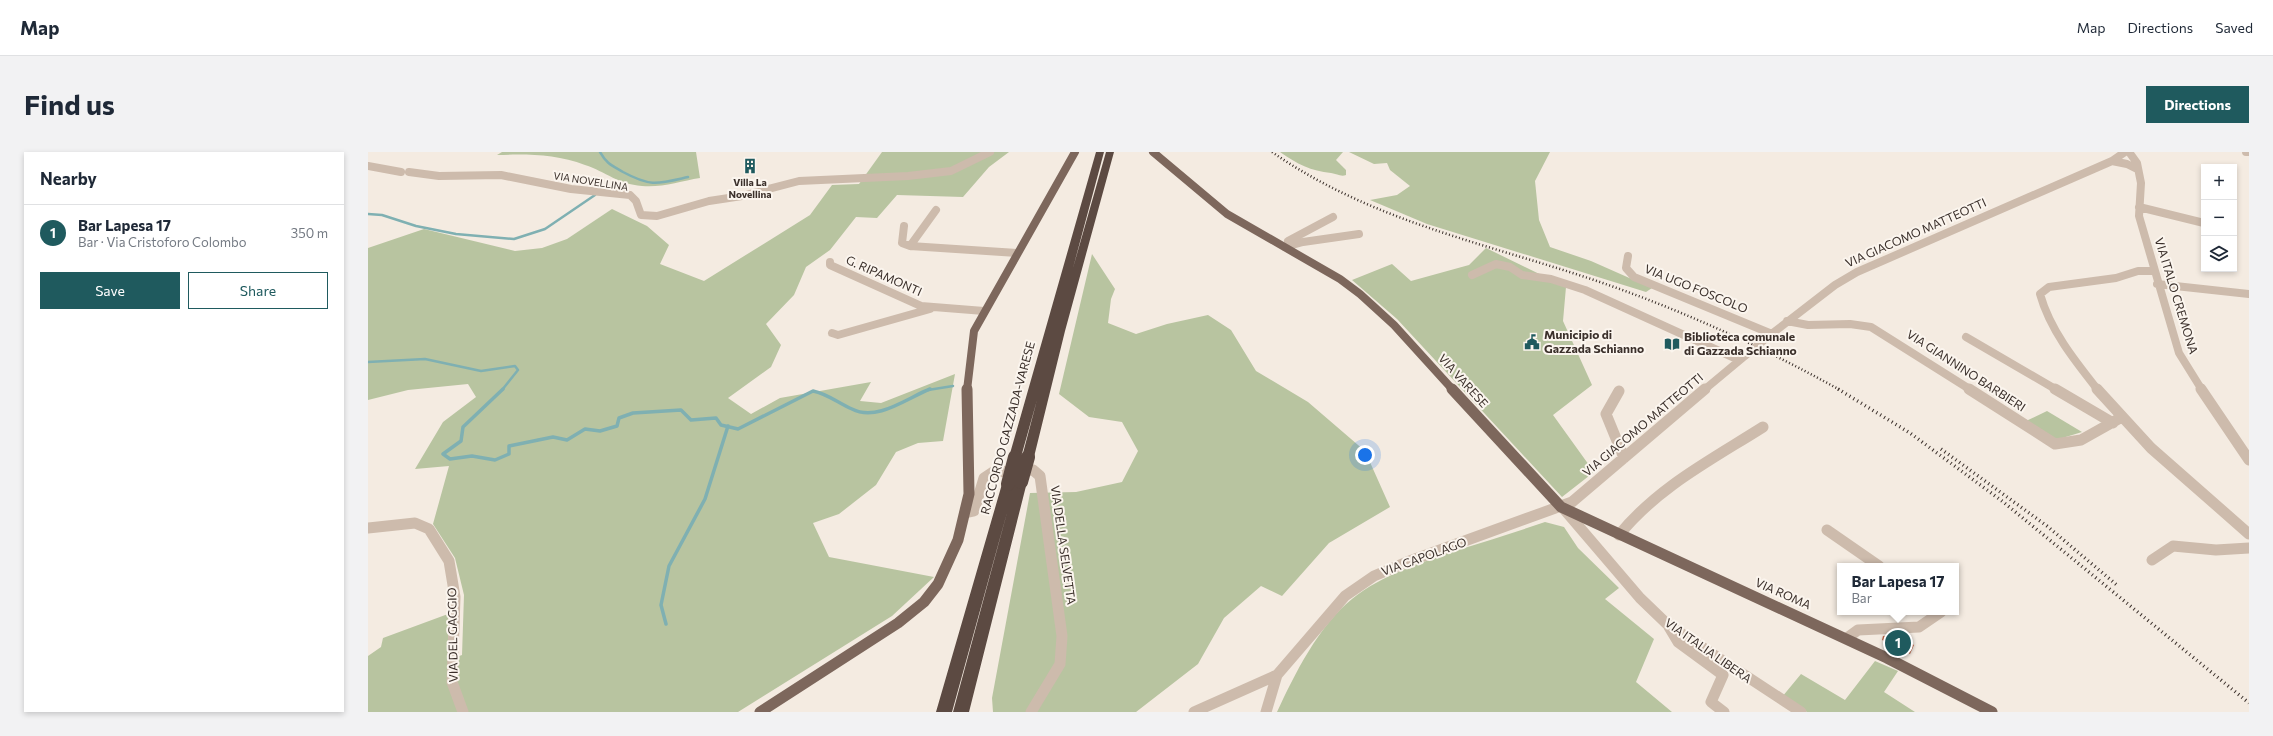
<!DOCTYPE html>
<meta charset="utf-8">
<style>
body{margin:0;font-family:Commissioner,sans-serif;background:#f2f2f3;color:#1f2937}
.controls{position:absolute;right:12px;top:12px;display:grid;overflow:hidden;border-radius:0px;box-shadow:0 2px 6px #0003}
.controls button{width:36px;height:36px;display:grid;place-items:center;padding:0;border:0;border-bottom:1px solid #e0e1e3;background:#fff;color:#1f2937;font:20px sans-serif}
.you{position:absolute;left:997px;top:303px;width:14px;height:14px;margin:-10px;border:3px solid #fff;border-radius:50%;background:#1a73e8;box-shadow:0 0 0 6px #1a73e833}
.badge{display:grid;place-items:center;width:26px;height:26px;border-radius:50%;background:#1f5a5e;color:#fff;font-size:13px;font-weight:700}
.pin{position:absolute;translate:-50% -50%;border:2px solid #fff;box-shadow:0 1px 4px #0006}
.popup{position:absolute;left:1469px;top:411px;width:122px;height:52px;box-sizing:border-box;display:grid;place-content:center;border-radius:0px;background:#fff;filter:drop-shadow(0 1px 3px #0005);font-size:13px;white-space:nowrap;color:#747a83}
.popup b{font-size:15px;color:#1f2937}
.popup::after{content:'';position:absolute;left:50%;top:100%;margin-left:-8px;border:8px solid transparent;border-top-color:#fff}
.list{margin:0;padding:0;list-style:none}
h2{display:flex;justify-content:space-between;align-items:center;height:52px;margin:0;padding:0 16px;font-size:17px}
h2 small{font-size:13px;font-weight:400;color:#747a83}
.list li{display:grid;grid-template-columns:26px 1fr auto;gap:12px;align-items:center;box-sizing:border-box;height:56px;padding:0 16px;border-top:1px solid #e0e1e3}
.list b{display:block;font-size:15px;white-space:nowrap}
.list p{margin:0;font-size:13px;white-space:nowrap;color:#747a83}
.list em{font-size:13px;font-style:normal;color:#747a83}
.actions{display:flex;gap:8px;padding:12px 16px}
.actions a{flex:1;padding:9px 0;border:1px solid #1f5a5e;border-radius:0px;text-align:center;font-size:14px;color:#1f5a5e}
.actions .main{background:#1f5a5e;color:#fff}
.icon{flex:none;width:22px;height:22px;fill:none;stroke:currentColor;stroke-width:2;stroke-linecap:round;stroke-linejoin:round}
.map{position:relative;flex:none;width:1881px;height:560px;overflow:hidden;border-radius:0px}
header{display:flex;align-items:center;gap:24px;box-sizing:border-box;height:56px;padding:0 20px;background:#fff;border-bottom:1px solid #e0e1e3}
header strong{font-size:19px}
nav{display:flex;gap:22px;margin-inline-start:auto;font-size:14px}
.intro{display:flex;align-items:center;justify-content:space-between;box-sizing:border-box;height:96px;padding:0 24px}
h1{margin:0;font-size:28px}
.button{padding:10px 18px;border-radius:0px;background:#1f5a5e;color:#fff;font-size:14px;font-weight:700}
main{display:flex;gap:24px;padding:0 24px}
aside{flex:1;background:#fff;border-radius:0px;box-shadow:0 2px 6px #0003}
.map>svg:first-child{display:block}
.green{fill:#b8c4a0}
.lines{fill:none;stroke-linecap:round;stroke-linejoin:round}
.stream-far1{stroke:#7fb0b2;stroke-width:2.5}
.stream{stroke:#7fb0b2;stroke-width:3.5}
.building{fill:#c8694b}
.minor-far1{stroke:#cdbbac;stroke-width:8}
.minor{stroke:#cdbbac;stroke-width:11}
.major-far1{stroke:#7d675c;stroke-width:8}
.major{stroke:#7d675c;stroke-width:11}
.highway{fill:#5c4a42;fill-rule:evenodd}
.rail-far1{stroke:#3b302b;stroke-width:2.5;stroke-dasharray:1 2.5;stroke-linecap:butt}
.rail{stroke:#3b302b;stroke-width:3.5;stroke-dasharray:1 3.5;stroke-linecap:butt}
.minor-bridge{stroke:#cdbbac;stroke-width:8}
.highway-bridge{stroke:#5c4a42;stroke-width:14}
.labels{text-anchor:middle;stroke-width:4;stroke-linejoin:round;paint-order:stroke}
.far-street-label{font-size:10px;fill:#3b302b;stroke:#fbf5ee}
.far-poi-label{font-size:10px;font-weight:bold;fill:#3b302b;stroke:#fbf5ee}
.street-label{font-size:12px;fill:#3b302b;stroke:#fbf5ee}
.poi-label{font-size:12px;font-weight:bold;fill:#3b302b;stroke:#fbf5ee;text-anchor:start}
</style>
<header>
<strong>Map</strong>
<nav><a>Map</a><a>Directions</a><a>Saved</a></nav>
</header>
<div class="intro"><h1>Find us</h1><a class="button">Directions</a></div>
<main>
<aside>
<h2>Nearby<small></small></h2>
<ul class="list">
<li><span class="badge">1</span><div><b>Bar Lapesa 17</b><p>Bar · Via Cristoforo Colombo</p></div><em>350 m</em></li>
</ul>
<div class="actions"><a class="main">Save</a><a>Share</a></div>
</aside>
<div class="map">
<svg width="1881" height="560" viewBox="0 0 1881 560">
<rect width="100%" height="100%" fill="#f4ebe1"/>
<path class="green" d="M 134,0 L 328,0 L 332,26 C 313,29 293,36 274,34 C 250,32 238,20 217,13 C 188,2 159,2 129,3 Z
M 514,0 L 641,0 L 621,15 L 595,45 L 529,43 L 509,66 L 488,65 L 462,98 L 438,115 L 426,143 L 398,172 L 413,193 L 403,215 L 360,246 L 383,262 L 412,246 L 503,230 L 492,249 L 513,251 L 587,222 L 575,289 L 550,291 L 528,300 L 508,333 L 471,362 L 445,371 L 461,405 L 566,425 L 524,464 L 370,560 L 0,560 L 0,504 L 13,495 L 15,486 L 80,462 L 80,508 L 94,503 L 96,443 L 87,406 L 65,372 L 81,314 L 47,317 L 75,270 L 108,245 L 100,232 L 40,238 L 0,248 L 0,96 L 56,77 L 147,99 L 174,96 L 199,87 L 244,57 L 279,74 L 301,93 L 292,112 L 336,129 L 442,63 L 464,33 L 491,32 Z
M 912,0 L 975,0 L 968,8 L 978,18 L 978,23 C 973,25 969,22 963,21 C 943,19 929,12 912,0 Z
M 981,0 L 1182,0 L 1167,29 L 1171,68 L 1182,95 L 1223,109 L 1284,136 L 1278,140 L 1059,72 L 1002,48 L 1029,43 L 1042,34 L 1022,18 L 1019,11 L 1006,12 Z
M 1118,96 L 1198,135 L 1195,169 L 1224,233 L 1185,263 L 1226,320 L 1194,345 L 1029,167 L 984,128 L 1024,112 L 1043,129 L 1101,113 Z
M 724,102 L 747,137 L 743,147 L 740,171 L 768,182 L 799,172 L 840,163 L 863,178 L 888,219 L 940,250 L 997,299 L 1022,355 L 961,391 L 914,444 L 893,434 L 856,466 L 830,512 L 768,560 L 625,560 L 624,546 L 662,341 L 708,340 L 754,330 L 770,299 L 754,270 L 721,265 L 691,242 Z
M 1679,259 L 1714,280 L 1688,288 L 1658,269 Z
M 1177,370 L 1196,375 L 1210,396 L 1251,436 L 1237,447 L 1286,487 L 1268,530 L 1304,560 L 909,560 C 926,523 951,473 984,447 C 1015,422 1053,411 1090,398 C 1119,389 1148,380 1177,370 Z
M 1507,509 L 1530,519 L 1516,540 L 1547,560 L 1439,560 L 1414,545 L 1433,522 L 1477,548 Z"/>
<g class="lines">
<path class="stream-far1" d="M 232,0 C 239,12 243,13 255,20 C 283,35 289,32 320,25
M 0,62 L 14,63 L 48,74 L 88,82 L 146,87 L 177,77 L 227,43
M 0,210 L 57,207 L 113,219 L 147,214 L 150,218 L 134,238
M 560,238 L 585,234"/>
<path class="stream" d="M 135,237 L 95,275 L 93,289 L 75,302 L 82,307 L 104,304 L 127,308 L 141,302 L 141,294 L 185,285 L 199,288 L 217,277 L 232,279 L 249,274 L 251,266 L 265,261 L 313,258 L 323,268 L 348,266 L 353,273 L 370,277 L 445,239 C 460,242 470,251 484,257 C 509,270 539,246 562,237
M 298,472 L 293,453 L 301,414 L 337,347 L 360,274"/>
</g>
<path class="building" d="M 1526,483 L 1546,493 L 1542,502 L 1514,488 L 1515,484 Z"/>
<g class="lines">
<path class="minor-far1" d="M 1761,0 L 1769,11 L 1773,31 L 1771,64 L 1811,201 L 1834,238
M 1878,0 L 1881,0
M 1744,9 L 1759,12 L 1769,17
M 0,14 L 33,20
M 41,20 L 71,24 L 133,23 L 203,37 L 262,43 L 268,49 L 273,63 L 289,64 L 341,49 L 374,44 L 431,29 L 540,24 L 583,19 L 622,0
M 1771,55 L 1836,71
M 568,58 L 542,94 L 649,101
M 536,74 L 534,91 L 542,94
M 920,89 L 965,65
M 917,95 L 935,90 L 991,82
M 1260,104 L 1258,116 L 1266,125 L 1404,182
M 462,110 L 462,113 L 553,154 L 616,159
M 1104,123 L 1128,112 L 1142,115 L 1154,123 L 1183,127 L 1217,138 L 1371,208
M 1789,132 L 1881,142
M 1419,169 L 1440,173 L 1482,172 L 1503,175 L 1603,238
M 464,181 L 470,183 L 562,157
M 1401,184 L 1467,133 L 1489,120 L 1744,9 L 1757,0
M 1598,185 L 1689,238
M 1336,238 L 1378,203
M 1730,238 C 1707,209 1682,178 1672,142 L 1681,135 L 1748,126 L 1770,119 L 1786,119"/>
<path class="minor" d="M 1601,237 L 1687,292 L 1713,288 L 1754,265
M 1687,237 L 1745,271
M 1729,237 L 1783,296 L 1881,382
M 1833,237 L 1881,308
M 1251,239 L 1238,262 L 1256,306
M 1195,356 L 1272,446 L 1299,472 L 1433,560
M 597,361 L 606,359 L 616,326 L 625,320 L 665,318 L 672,324 L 694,484 L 692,512 L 663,560
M 0,376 L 47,371 L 61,377 L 81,409 L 87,445 L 84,530 L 95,560
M 1459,378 L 1511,414
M 1251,383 C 1290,335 1343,308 1395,275
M 1784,408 L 1805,394 L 1848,398 L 1881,396
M 1301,475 L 1310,490 L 1355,523 L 1343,550 L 1356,560
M 1479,486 L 1490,478 L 1551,475 L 1573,460
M 826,560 L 909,523
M 898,560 L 909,523 L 977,444 L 1006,424 L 1039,410 L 1204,350 L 1337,237"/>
<path class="major-far1" d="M 785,0 L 859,62 L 972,127 L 992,142 L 1026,173 L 1085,238
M 599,238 L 606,179 L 707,0"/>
<path class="major" d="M 1084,237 L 1193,355 L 1519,506 L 1624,560
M 392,560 L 530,471 L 556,450 L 570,432 L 590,388 L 601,342 L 599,237"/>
<path class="highway" d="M 728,0 L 736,0 L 705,116 L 738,0 L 746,0 L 697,179 L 666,305 L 660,309 L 654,305 L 669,248 L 653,305 L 647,309 L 641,305 Z
M 653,325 L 657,327 L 659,330 L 601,560 L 585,560 L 640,357 L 584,560 L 568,560 L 634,332 L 636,329 L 640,327 L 646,332 L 649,327 Z"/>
<path class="rail-far1" d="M 904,0 C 1002,68 1112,90 1223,127 C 1309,156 1393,194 1472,238"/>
<path class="rail" d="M 1470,237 L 1542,281 L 1634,349 L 1881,551
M 1573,297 L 1679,374 L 1750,434"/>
<path class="minor-bridge" d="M 1378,203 L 1401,184"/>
<path class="highway-bridge" d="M 653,330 L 660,305
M 640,332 L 647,305"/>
</g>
<defs>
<g id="building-bare" transform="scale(1.2)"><path d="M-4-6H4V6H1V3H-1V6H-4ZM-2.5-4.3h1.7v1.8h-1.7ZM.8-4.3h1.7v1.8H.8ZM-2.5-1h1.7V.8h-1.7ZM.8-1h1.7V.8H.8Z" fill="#1f5a5e" stroke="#fbf5ee" stroke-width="2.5" paint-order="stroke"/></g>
<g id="civic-bare" transform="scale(1.2)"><path d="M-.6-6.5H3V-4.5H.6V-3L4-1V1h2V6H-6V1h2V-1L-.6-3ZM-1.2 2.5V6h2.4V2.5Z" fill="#1f5a5e" stroke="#fbf5ee" stroke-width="2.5" paint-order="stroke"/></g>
<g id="library-bare" transform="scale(1.2)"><path d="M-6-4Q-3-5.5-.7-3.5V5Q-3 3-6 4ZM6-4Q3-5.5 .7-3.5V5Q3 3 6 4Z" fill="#1f5a5e" stroke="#fbf5ee" stroke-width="2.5" paint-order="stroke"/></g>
</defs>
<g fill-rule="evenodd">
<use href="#building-bare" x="382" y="14"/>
<use href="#civic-bare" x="1164" y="190"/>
<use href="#library-bare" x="1304" y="192"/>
</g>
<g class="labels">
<g class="far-street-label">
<text transform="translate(223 29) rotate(9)" y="4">VIA NOVELLINA</text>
</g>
<g class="far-poi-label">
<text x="382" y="34">Villa La<tspan x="382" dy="12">Novellina</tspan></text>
</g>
<g class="street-label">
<text transform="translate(1548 81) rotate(-24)" y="4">VIA GIACOMO MATTEOTTI</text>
<text transform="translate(516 124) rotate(24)" y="4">G. RIPAMONTI</text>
<text transform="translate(1328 137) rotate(22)" y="4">VIA UGO FOSCOLO</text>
<text transform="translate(1808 144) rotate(73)" y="4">VIA ITALO CREMONA</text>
<text transform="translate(1598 219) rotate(33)" y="4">VIA GIANNINO BARBIERI</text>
<text transform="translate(1095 229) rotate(48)" y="4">VIA VARESE</text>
<text transform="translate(1275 273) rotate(-40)" y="4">VIA GIACOMO MATTEOTTI</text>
<text transform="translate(640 276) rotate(-75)" y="4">RACCORDO GAZZADA-VARESE</text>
<text transform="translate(695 393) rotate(82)" y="4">VIA DELLA SELVETTA</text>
<text transform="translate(1056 405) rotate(-20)" y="4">VIA CAPOLAGO</text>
<text transform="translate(1415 442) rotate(24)" y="4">VIA ROMA</text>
<text transform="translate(85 483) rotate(-91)" y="4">VIA DEL GAGGIO</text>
<text transform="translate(1340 499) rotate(35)" y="4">VIA ITALIA LIBERA</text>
</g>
<g class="poi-label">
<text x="1176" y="187">Municipio di<tspan x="1176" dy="14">Gazzada Schianno</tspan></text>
<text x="1316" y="189">Biblioteca comunale<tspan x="1316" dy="14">di Gazzada Schianno</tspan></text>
</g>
</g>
</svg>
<div class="controls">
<button>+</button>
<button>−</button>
<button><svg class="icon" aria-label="layers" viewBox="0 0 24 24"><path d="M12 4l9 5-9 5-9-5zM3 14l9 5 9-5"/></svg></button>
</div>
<div class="you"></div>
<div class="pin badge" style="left:1530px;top:491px">1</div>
<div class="popup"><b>Bar Lapesa 17</b>Bar</div>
</div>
</main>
